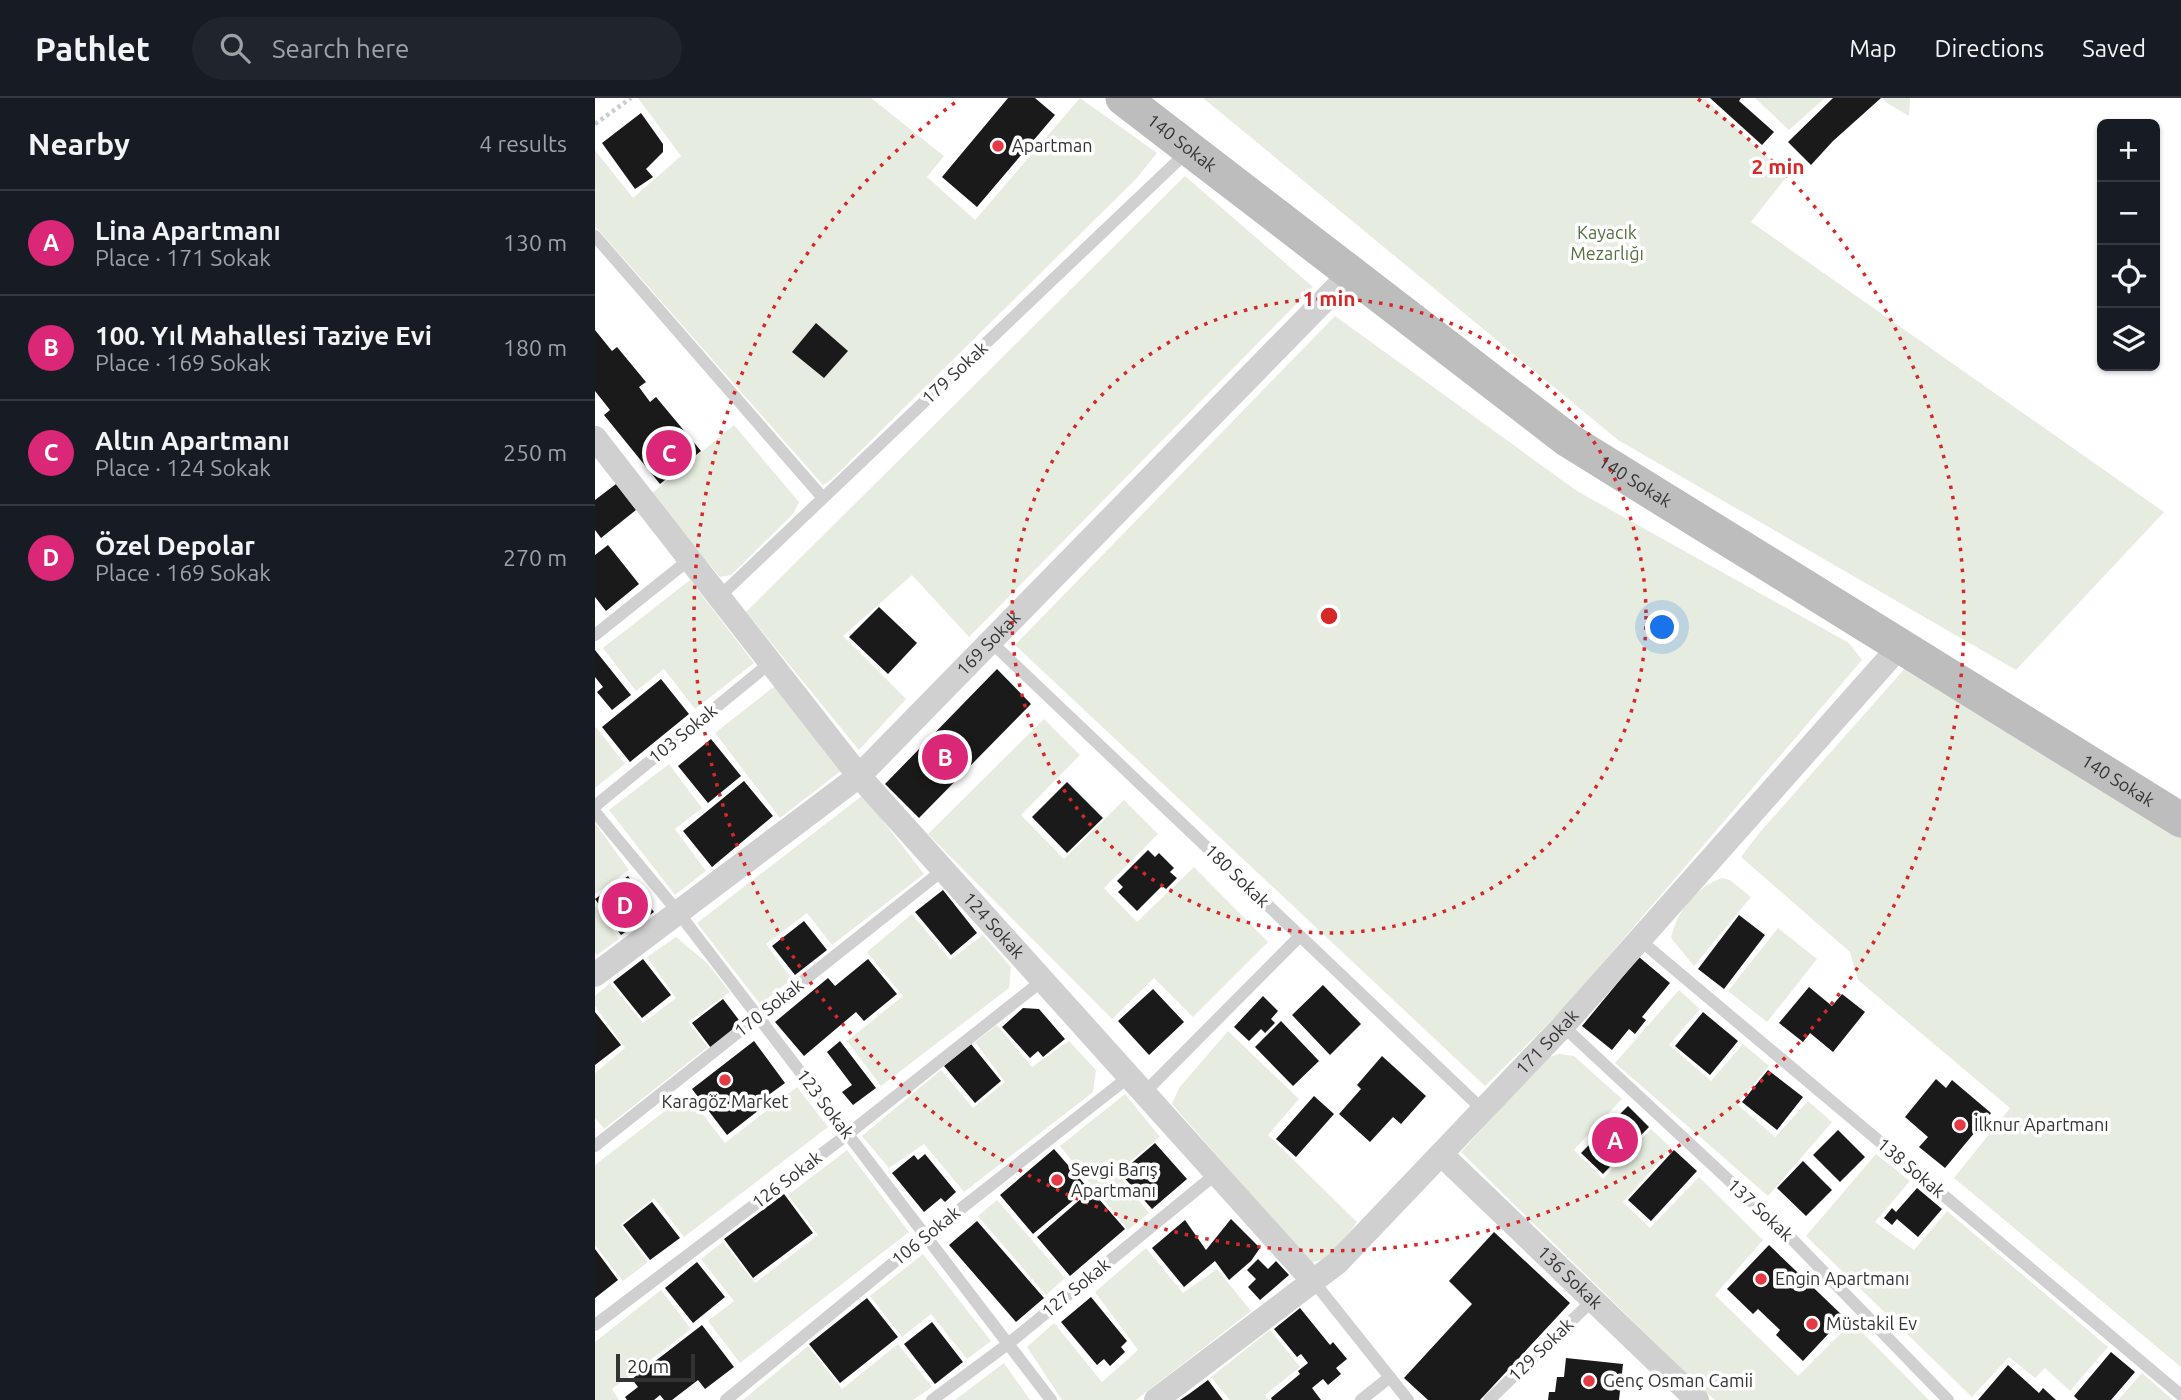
<!DOCTYPE html>
<meta charset="utf-8">
<style>
body{margin:0;font-family:Ubuntu,sans-serif;background:#20242c;color:#f1f3f6}
.controls{position:absolute;right:21px;top:21px;display:grid;overflow:hidden;border-radius:10px;box-shadow:0 2px 5px #0004}
.controls button{width:63px;height:63px;display:grid;place-items:center;padding:0;border:0;border-bottom:2px solid #363941;background:#171b24;color:#f1f3f6;font:35px sans-serif}
.scale{position:absolute;left:21px;bottom:18px;width:79px;box-sizing:border-box;padding-left:7px;border:4px solid #333;border-top:0;font-size:19px;line-height:24px;white-space:nowrap;color:#333;-webkit-text-stroke:5px #fff;paint-order:stroke}
.you{position:absolute;left:1068px;top:530px;width:24px;height:24px;margin:-18px;border:5px solid #fff;border-radius:50%;background:#1a73e8;box-shadow:0 0 0 10px #1a73e833}
.badge{display:grid;place-items:center;width:46px;height:46px;border-radius:50%;background:#db2777;color:#fff;font-size:23px;font-weight:700}
.pin{position:absolute;translate:-50% -50%;border:4px solid #fff;box-shadow:0 2px 7px #0006}
.list{margin:0;padding:0;list-style:none}
h2{display:flex;justify-content:space-between;align-items:center;height:91px;margin:0;padding:0 28px;font-size:30px}
h2 small{font-size:23px;font-weight:400;color:#9ea1a6}
.list li{display:grid;grid-template-columns:46px 1fr auto;gap:21px;align-items:center;box-sizing:border-box;height:105px;padding:0 28px;border-top:2px solid #363941}
.list b{display:block;font-size:26px;white-space:nowrap}
.list p{margin:0;font-size:23px;white-space:nowrap;color:#9ea1a6}
.list em{font-size:23px;font-style:normal;color:#9ea1a6}
.icon{flex:none;width:38px;height:38px;fill:none;stroke:currentColor;stroke-width:2;stroke-linecap:round;stroke-linejoin:round}
.map{position:relative;flex:none;width:1586px;height:1302px;overflow:hidden}
header{display:flex;align-items:center;gap:42px;box-sizing:border-box;height:98px;padding:0 35px;background:#171b24;border-bottom:2px solid #363941}
header strong{font-size:33px}
nav{display:flex;gap:38px;margin-inline-start:auto;font-size:24px}
.search{width:490px;height:63px;background:#20242c;display:flex;align-items:center;gap:18px;box-sizing:border-box;padding:0 24px;border-radius:38px;color:#9ea1a6;font-size:26px}
main{display:flex}
aside{flex:1;background:#171b24}
.map>svg:first-child{display:block}
.green{fill:#e6ecdf}
.building{fill:#1a1a1a}
.lines{fill:none;stroke-linecap:round;stroke-linejoin:round}
.path{stroke:#cdcdcd;stroke-width:4.5;stroke-dasharray:3.5 3.5;stroke-linecap:butt}
.service{stroke:#d0d0d0;stroke-width:12}
.minor{stroke:#d0d0d0;stroke-width:24}
.secondary{stroke:#bdbdbd;stroke-width:35}
.ring{fill:none;stroke:#d62828;stroke-width:3.5;stroke-dasharray:3.5 7}
.poi-dot{fill:#e63946;stroke:#fff;stroke-width:2.5}
.labels{text-anchor:middle;stroke-width:7;stroke-linejoin:round;paint-order:stroke}
.street-label{font-size:18px;fill:#333;stroke:#fff}
.poi-label{font-size:18px;fill:#333;stroke:#fff;text-anchor:start}
.park-label{font-size:18px;fill:#56703f;stroke:#fff}
.centre{fill:#d62828;stroke:#fff;stroke-width:3.5}
.ring-label{font-size:21px;text-anchor:middle;font-weight:bold;fill:#d62828;stroke:#fff;stroke-width:7;stroke-linejoin:round;paint-order:stroke}
</style>
<header>
<strong>Pathlet</strong>
<div class="search"><svg class="icon" aria-label="search" viewBox="0 0 24 24"><circle cx="10" cy="10" r="6"/><path d="M15 15l6 6"/></svg>Search here</div>
<nav><a>Map</a><a>Directions</a><a>Saved</a></nav>
</header>
<main>
<aside>
<h2>Nearby<small>4 results</small></h2>
<ul class="list">
<li><span class="badge">A</span><div><b>Lina Apartmanı</b><p>Place · 171 Sokak</p></div><em>130 m</em></li>
<li><span class="badge">B</span><div><b>100. Yıl Mahallesi Taziye Evi</b><p>Place · 169 Sokak</p></div><em>180 m</em></li>
<li><span class="badge">C</span><div><b>Altın Apartmanı</b><p>Place · 124 Sokak</p></div><em>250 m</em></li>
<li><span class="badge">D</span><div><b>Özel Depolar</b><p>Place · 169 Sokak</p></div><em>270 m</em></li>
</ul>
</aside>
<div class="map">
<svg width="1586" height="1302" viewBox="0 0 1586 1302">
<rect width="100%" height="100%" fill="#fff"/>
<path class="green" d="M 43,0 L 276,0 L 349,58 L 332,79 L 380,122 L 485,0 L 562,55 L 541,81 L 236,382 L 228,387 L 0,128 L 0,52 L 38,100 L 86,58 Z
M 608,0 L 1109,0 L 1192,78 L 1156,124 L 1569,414 L 1421,572 L 1023,342 Z
M 1160,0 L 1230,0 L 1194,32 Z
M 1287,0 L 1315,0 L 1314,18 L 1292,5 Z
M 590,78 L 718,189 L 374,539 L 317,477 L 248,538 L 311,601 L 264,652 L 151,514 Z
M 740,218 L 982,393 L 1254,545 L 1267,562 L 970,909 L 890,988 L 420,547 Z
M 139,327 L 204,404 L 198,416 L 136,477 L 125,479 L 56,396 Z
M 95,482 L 159,565 L 100,611 L 69,571 L 41,593 L 8,550 Z
M 1312,568 L 1586,738 L 1586,1269 L 1359,1080 L 1415,1010 L 1263,882 L 1255,854 L 1146,759 L 1165,734 Z
M 181,587 L 247,672 L 185,720 L 120,635 Z
M 449,621 L 485,657 L 426,717 L 469,761 L 529,702 L 563,736 L 509,790 L 542,824 L 599,769 L 673,844 L 598,919 L 559,880 L 517,921 L 333,736 Z
M 1,629 L 30,666 L 0,690 L 0,630 Z
M 74,666 L 107,710 L 80,731 L 111,773 L 80,797 L 14,712 Z
M 268,697 L 329,776 L 237,847 L 212,815 L 171,846 L 197,881 L 165,906 L 102,825 Z
M 0,725 L 34,772 L 0,796 Z
M 1127,780 L 1135,782 L 1156,799 L 1099,868 L 1076,840 C 1082,813 1101,789 1127,780 Z
M 0,808 L 24,841 L 2,857 L 0,855 Z
M 317,816 L 355,862 L 388,837 L 416,869 L 414,890 L 286,988 L 252,943 L 308,898 L 272,854 Z
M 1183,830 L 1222,861 L 1172,924 L 1133,893 Z
M 81,839 L 112,865 L 135,894 L 93,924 L 113,949 L 9,1031 L 0,1020 L 0,975 L 30,950 L 0,908 L 0,898 L 15,885 L 48,925 L 81,900 L 52,859 Z
M 1084,892 L 1105,911 L 1074,947 L 1116,983 L 1148,946 L 1174,968 L 1142,1006 L 1180,1039 L 1213,1003 L 1237,1024 L 1173,1098 L 1020,965 Z
M 402,927 L 437,969 L 474,943 L 501,972 L 498,994 L 369,1094 L 329,1046 L 294,1070 L 267,1038 L 346,972 L 378,1010 L 410,984 L 380,944 Z
M 633,933 L 704,1001 L 673,1037 L 762,1124 L 737,1158 L 716,1165 L 577,1006 L 584,990 Z
M 964,956 L 979,958 L 1027,1001 L 979,1052 L 1008,1081 L 1056,1031 L 1076,1050 L 1028,1104 L 1055,1130 L 1104,1079 L 1168,1142 L 1120,1197 L 1203,1278 L 1257,1224 L 1334,1302 L 1120,1302 L 1106,1290 L 866,1054 L 951,960 Z
M 202,989 L 233,1029 L 89,1139 L 59,1100 L 25,1127 L 53,1164 L 28,1183 L 0,1147 L 0,1067 L 92,996 L 130,1045 Z
M 530,996 L 565,1039 L 521,1074 L 554,1115 L 533,1132 L 465,1048 Z
M 252,1052 L 314,1134 L 145,1265 L 113,1223 L 139,1203 L 106,1161 L 128,1144 L 160,1185 L 223,1137 L 193,1097 Z
M 1281,1056 L 1315,1083 L 1280,1124 L 1319,1152 L 1352,1113 L 1513,1249 L 1475,1293 L 1450,1270 L 1440,1280 L 1414,1259 L 1377,1299 L 1211,1138 Z
M 402,1102 L 470,1180 L 451,1197 L 383,1118 Z
M 551,1150 L 588,1195 L 622,1171 L 656,1213 L 541,1302 L 467,1302 L 432,1249 L 459,1225 L 507,1284 L 543,1252 L 500,1194 Z
M 328,1156 L 396,1243 L 372,1261 L 336,1216 L 307,1239 L 275,1198 Z
M 66,1192 L 96,1231 L 17,1291 L 24,1302 L 0,1302 L 0,1244 Z
M 675,1232 L 705,1269 L 670,1297 L 673,1302 L 635,1302 L 616,1279 Z
M 303,1246 L 337,1289 L 318,1302 L 148,1302 L 213,1248 L 247,1291 Z
M 409,1265 L 435,1302 L 360,1302 Z
M 1547,1275 L 1578,1302 L 1523,1302 Z"/>
<path class="building" d="M 413,0 L 440,0 L 460,17 L 382,109 L 347,79 Z
M 1115,0 L 1146,0 L 1144,3 L 1179,34 L 1167,47 Z
M 1238,0 L 1286,0 L 1238,43 L 1216,67 L 1193,44 Z
M 46,15 L 68,46 L 68,54 L 51,71 L 58,79 L 40,91 L 7,45 Z
M 221,225 L 253,253 L 229,280 L 197,254 Z
M 0,232 L 17,253 L 22,249 L 51,284 L 44,289 L 55,304 L 61,299 L 106,353 L 65,386 L 9,317 L 15,312 L 0,293 Z
M 21,386 L 41,412 L 6,440 L 0,432 L 0,402 Z
M 13,447 L 44,486 L 11,513 L 0,499 L 0,457 Z
M 284,509 L 322,545 L 293,576 L 254,539 Z
M 0,552 L 36,597 L 17,612 L 2,594 L 8,589 L 0,579 Z
M 402,571 L 436,606 L 324,720 L 290,686 Z
M 66,581 L 94,616 L 35,664 L 7,629 Z
M 116,641 L 146,678 L 113,705 L 83,668 Z
M 149,683 L 178,718 L 117,769 L 88,733 Z
M 472,684 L 508,720 L 472,755 L 437,719 Z
M 553,752 L 560,759 L 564,755 L 579,770 L 575,774 L 582,780 L 571,791 L 567,788 L 542,813 L 523,794 L 528,789 L 522,783 Z
M 33,778 L 59,814 L 26,837 L 0,801 Z
M 348,792 L 382,835 L 356,857 L 320,814 Z
M 1144,817 L 1170,837 L 1129,891 L 1103,871 Z
M 209,823 L 232,852 L 200,877 L 177,848 Z
M 1044,859 L 1075,885 L 1047,919 L 1051,922 L 1040,936 L 1034,931 L 1017,952 L 987,928 Z
M 48,861 L 76,897 L 47,920 L 18,884 Z
M 273,861 L 302,896 L 269,923 L 261,914 L 209,958 L 180,924 L 233,880 L 240,888 Z
M 728,887 L 766,926 L 735,957 L 697,917 Z
M 1214,889 L 1237,908 L 1247,896 L 1270,914 L 1238,954 L 1215,935 L 1208,944 L 1184,925 Z
M 558,891 L 589,924 L 554,957 L 523,923 Z
M 668,898 L 683,913 L 676,921 L 680,925 L 670,935 L 666,931 L 654,943 L 639,929 Z
M 128,901 L 147,926 L 116,950 L 97,925 Z
M 428,910 L 444,911 L 470,941 L 448,959 L 443,953 L 435,960 L 407,929 Z
M 0,914 L 26,947 L 0,967 Z
M 1108,914 L 1143,943 L 1115,977 L 1080,948 Z
M 686,923 L 724,963 L 698,988 L 660,949 Z
M 159,943 L 190,985 L 160,1007 L 164,1012 L 132,1037 L 97,991 Z
M 245,943 L 281,990 L 258,1007 L 247,994 L 257,987 L 232,954 Z
M 376,946 L 406,983 L 380,1005 L 349,968 Z
M 787,958 L 831,998 L 806,1026 L 798,1019 L 775,1044 L 744,1016 L 766,991 L 762,987 Z
M 1173,972 L 1208,999 L 1182,1032 L 1147,1004 Z
M 1341,981 L 1351,990 L 1357,982 L 1396,1015 L 1350,1070 L 1324,1049 L 1333,1039 L 1310,1019 Z
M 719,998 L 739,1016 L 701,1059 L 681,1041 Z
M 1033,1008 L 1054,1029 L 1008,1076 L 986,1055 Z
M 1243,1032 L 1270,1059 L 1245,1084 L 1218,1057 Z
M 560,1045 L 592,1081 L 557,1111 L 525,1075 Z
M 459,1051 L 493,1090 L 438,1136 L 405,1097 Z
M 1079,1052 L 1102,1073 L 1056,1123 L 1033,1102 Z
M 330,1056 L 361,1094 L 350,1104 L 346,1100 L 329,1114 L 297,1075 L 319,1057 L 323,1062 Z
M 1208,1063 L 1237,1092 L 1211,1118 L 1182,1090 Z
M 1322,1090 L 1347,1111 L 1323,1139 L 1302,1121 L 1297,1127 L 1289,1120 L 1297,1110 L 1301,1114 Z
M 496,1092 L 530,1131 L 475,1178 L 442,1139 Z
M 189,1096 L 218,1135 L 158,1180 L 129,1141 Z
M 57,1104 L 85,1140 L 55,1162 L 28,1127 Z
M 636,1121 L 665,1150 L 656,1163 L 634,1182 L 620,1163 L 589,1189 L 557,1150 L 590,1122 L 611,1152 Z
M 382,1123 L 449,1200 L 421,1224 L 354,1147 Z
M 899,1134 L 975,1205 L 885,1302 L 833,1302 L 809,1280 L 877,1206 L 854,1183 Z
M 1174,1147 L 1249,1219 L 1208,1263 L 1181,1237 L 1185,1232 L 1163,1211 L 1158,1216 L 1132,1191 Z
M 0,1151 L 23,1182 L 0,1200 Z
M 663,1161 L 673,1171 L 681,1163 L 694,1177 L 665,1202 L 653,1189 L 661,1181 L 652,1172 Z
M 102,1164 L 130,1199 L 98,1225 L 70,1190 Z
M 496,1199 L 532,1243 L 526,1249 L 530,1254 L 515,1268 L 509,1261 L 502,1267 L 466,1224 Z
M 272,1200 L 303,1239 L 245,1285 L 214,1246 Z
M 705,1210 L 735,1247 L 738,1244 L 752,1261 L 741,1270 L 746,1276 L 733,1287 L 728,1281 L 717,1290 L 726,1302 L 677,1302 L 676,1300 L 705,1276 L 703,1273 L 713,1265 L 706,1256 L 702,1259 L 679,1231 Z
M 337,1224 L 368,1264 L 340,1286 L 309,1246 Z
M 107,1227 L 139,1269 L 110,1291 L 103,1282 L 77,1302 L 69,1302 L 65,1297 L 59,1302 L 32,1302 L 30,1299 L 43,1289 L 37,1281 Z
M 1516,1254 L 1540,1274 L 1516,1302 L 1483,1302 L 1479,1298 Z
M 971,1260 L 1028,1266 L 1024,1302 L 953,1302 L 954,1294 L 960,1294 L 962,1279 L 969,1279 Z
M 1413,1267 L 1444,1295 L 1448,1290 L 1461,1302 L 1383,1302 Z
M 613,1282 L 628,1302 L 585,1302 L 594,1296 Z"/>
<g class="lines">
<path class="path" d="M 0,26 L 36,0"/>
<path class="service" d="M 0,138 L 228,400
M 124,499 L 593,53
M 0,537 L 95,461
M 395,543 L 889,1013
M 0,708 L 175,565
M 0,714 L 83,814 L 456,1302
M 1046,843 L 1586,1297
M 968,928 L 1193,1137 L 1353,1302
M 549,995 L 705,838
M 0,1048 L 348,772
M 719,1184 L 813,1302
M 0,1227 L 253,1036 L 448,882
M 131,1302 L 331,1138 L 535,978
M 337,1302 L 413,1246 L 622,1075
M 766,1302 L 795,1279
M 894,1302 L 998,1202"/>
<g class="minor">
<path id="s1" d="M 0,340 L 264,678 L 719,1184"/>
<path id="s2" d="M 0,877 L 264,678 L 755,176"/>
<path id="s3" d="M 847,1057 L 1102,1302"/>
<path id="s4" d="M 561,1302 L 742,1165 L 968,928 L 1305,548"/>
</g>
<path class="secondary" id="s5" d="M 528,0 L 973,342 L 1586,722"/>
</g>
<g class="ring">
<circle cx="734" cy="518" r="317"/>
<path d="M1103 1A635 635 0 1 1 365 1"/>
</g>
<g class="poi-dot">
<circle cx="403" cy="48" r="7"/>
<circle cx="130" cy="982" r="7"/>
<circle cx="1365" cy="1027" r="7"/>
<circle cx="462" cy="1082" r="7"/>
<circle cx="1166" cy="1181" r="7"/>
<circle cx="1217" cy="1226" r="7"/>
<circle cx="994" cy="1283" r="7"/>
</g>
<g class="labels">
<g class="street-label">
<text dy="6" stroke="none"><textPath href="#s5" startOffset="74">140 Sokak</textPath></text>
<text transform="translate(360 275) rotate(-43)" y="6">179 Sokak</text>
<text dy="6" stroke="none"><textPath href="#s5" startOffset="640">140 Sokak</textPath></text>
<text dy="6" stroke="none"><textPath href="#s2" startOffset="516">169 Sokak</textPath></text>
<text transform="translate(88 636) rotate(-39)" y="6">103 Sokak</text>
<text dy="6" stroke="none"><textPath href="#s5" startOffset="1208">140 Sokak</textPath></text>
<text transform="translate(642 778) rotate(44)" y="6">180 Sokak</text>
<text dy="6" stroke="none"><textPath href="#s1" startOffset="630">124 Sokak</textPath></text>
<text transform="translate(174 910) rotate(-38)" y="6">170 Sokak</text>
<text dy="6" stroke="none"><textPath href="#s4" startOffset="532">171 Sokak</textPath></text>
<text transform="translate(230 1006) rotate(53)" y="6">123 Sokak</text>
<text transform="translate(1316 1070) rotate(40)" y="6">138 Sokak</text>
<text transform="translate(192 1082) rotate(-37)" y="6">126 Sokak</text>
<text transform="translate(1165 1112) rotate(43)" y="6">137 Sokak</text>
<text transform="translate(331 1138) rotate(-39)" y="6">106 Sokak</text>
<text dy="6" stroke="none"><textPath href="#s3" startOffset="177">136 Sokak</textPath></text>
<text transform="translate(481 1190) rotate(-39)" y="6">127 Sokak</text>
<text transform="translate(946 1252) rotate(-44)" y="6">129 Sokak</text>
</g>
<g class="poi-label">
<text x="417" y="54">Apartman</text>
<text x="130" y="1010" text-anchor="middle">Karagöz Market</text>
<text x="1379" y="1033">İlknur Apartmanı</text>
<text x="476" y="1078">Sevgi Barış<tspan x="476" dy="21">Apartmanı</tspan></text>
<text x="1180" y="1187">Engin Apartmanı</text>
<text x="1231" y="1232">Müstakil Ev</text>
<text x="1008" y="1289">Genç Osman Camii</text>
</g>
<g class="park-label">
<text x="1012" y="141">Kayacık<tspan x="1012" dy="21">Mezarlığı</tspan></text>
</g>
</g>
<circle cx="734" cy="518" r="10" class="centre"/>
<g class="ring-label">
<text x="1183" y="76">2 min</text>
<text x="734" y="208">1 min</text>
</g>
</svg>
<div class="controls">
<button>+</button>
<button>−</button>
<button><svg class="icon" aria-label="locate" viewBox="0 0 24 24"><circle cx="12" cy="12" r="6"/><path d="M12 2v4M12 18v4M2 12h4M18 12h4"/></svg></button>
<button><svg class="icon" aria-label="layers" viewBox="0 0 24 24"><path d="M12 4l9 5-9 5-9-5zM3 14l9 5 9-5"/></svg></button>
</div>
<div class="scale">20 m</div>
<div class="you"></div>
<div class="pin badge" style="left:1020px;top:1042px">A</div>
<div class="pin badge" style="left:350px;top:659px">B</div>
<div class="pin badge" style="left:74px;top:355px">C</div>
<div class="pin badge" style="left:30px;top:807px">D</div>
</div>
</main>
